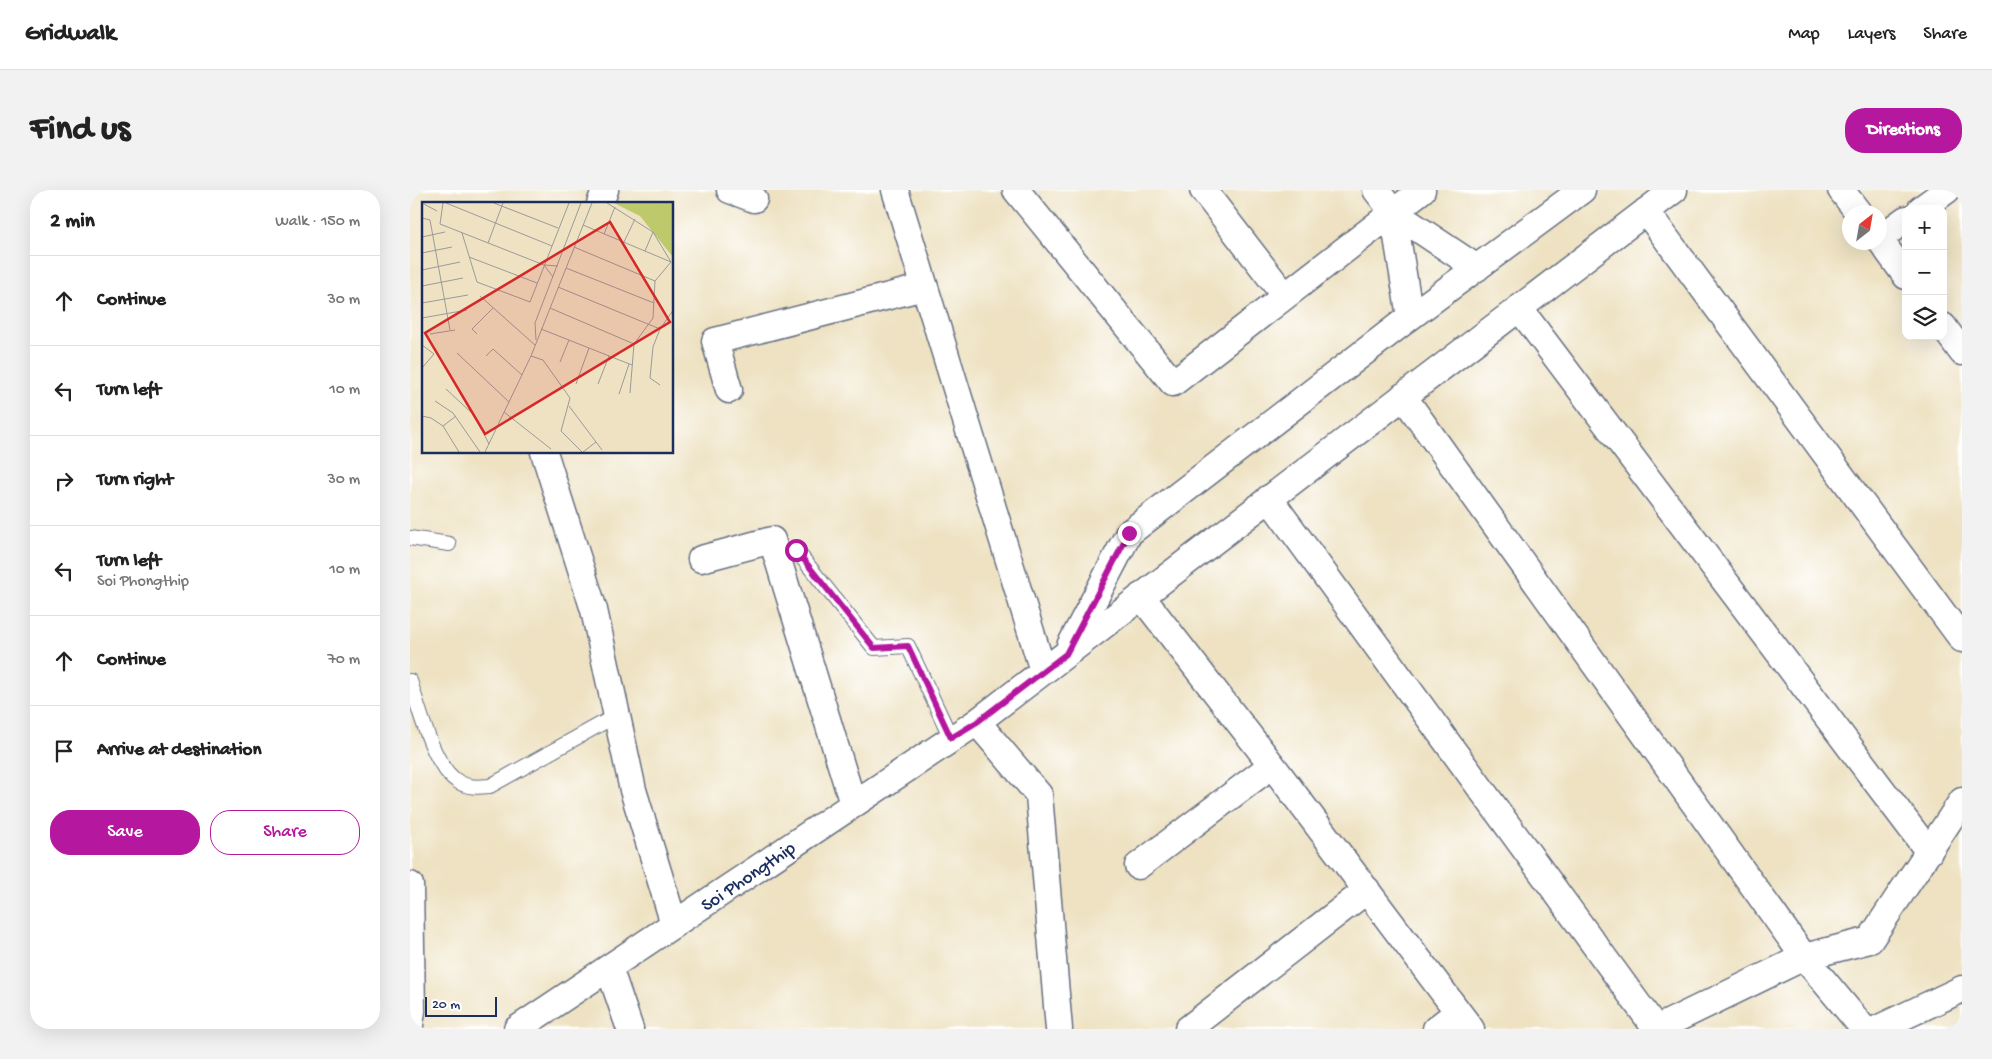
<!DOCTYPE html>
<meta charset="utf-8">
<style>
body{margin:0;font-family:"Gochi Hand",sans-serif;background:#f2f2f2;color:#222}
.controls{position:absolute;right:15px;top:15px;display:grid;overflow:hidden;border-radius:10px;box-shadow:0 5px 20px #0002}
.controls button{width:45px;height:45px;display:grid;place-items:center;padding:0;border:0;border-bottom:1px solid #e0e0e0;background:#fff;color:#222;font:25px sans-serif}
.compass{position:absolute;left:1432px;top:15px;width:45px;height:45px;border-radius:50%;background:#fff;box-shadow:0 5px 20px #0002;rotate:31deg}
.scale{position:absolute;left:15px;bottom:12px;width:72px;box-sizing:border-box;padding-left:5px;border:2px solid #1b2f5e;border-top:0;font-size:14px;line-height:18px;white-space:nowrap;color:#1b2f5e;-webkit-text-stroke:4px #fff;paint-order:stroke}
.stop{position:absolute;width:15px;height:15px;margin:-11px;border:4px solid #b5179e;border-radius:50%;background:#fff}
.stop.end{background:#b5179e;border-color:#fff;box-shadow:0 1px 5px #0008}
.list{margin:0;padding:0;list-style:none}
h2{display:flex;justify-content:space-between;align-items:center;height:65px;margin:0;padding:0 20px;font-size:21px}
h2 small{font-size:16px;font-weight:400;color:#767676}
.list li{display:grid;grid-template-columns:32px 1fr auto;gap:15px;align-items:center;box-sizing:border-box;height:90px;padding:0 20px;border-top:1px solid #e0e0e0}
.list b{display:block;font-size:19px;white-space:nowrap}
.list p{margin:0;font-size:16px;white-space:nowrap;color:#767676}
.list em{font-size:16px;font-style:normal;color:#767676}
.actions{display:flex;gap:10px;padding:15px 20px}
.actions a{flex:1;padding:11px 0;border:1px solid #b5179e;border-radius:20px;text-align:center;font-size:18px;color:#b5179e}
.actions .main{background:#b5179e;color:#fff}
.icon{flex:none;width:28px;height:28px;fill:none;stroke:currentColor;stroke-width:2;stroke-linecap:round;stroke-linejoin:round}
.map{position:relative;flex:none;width:1552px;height:839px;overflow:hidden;border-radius:20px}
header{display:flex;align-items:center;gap:30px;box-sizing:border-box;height:70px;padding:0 25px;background:#fff;border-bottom:1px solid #e0e0e0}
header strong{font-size:24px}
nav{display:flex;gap:28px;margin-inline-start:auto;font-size:18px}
.intro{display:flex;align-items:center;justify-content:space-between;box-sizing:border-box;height:120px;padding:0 30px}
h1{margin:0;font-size:35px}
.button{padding:12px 22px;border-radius:20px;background:#b5179e;color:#fff;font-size:18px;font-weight:700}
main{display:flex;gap:30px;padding:0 30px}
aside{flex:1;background:#fff;border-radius:20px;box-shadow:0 5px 20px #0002}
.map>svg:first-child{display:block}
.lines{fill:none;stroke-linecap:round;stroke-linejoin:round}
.service-casing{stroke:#656e81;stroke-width:16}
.minor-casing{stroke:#656e81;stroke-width:29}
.service{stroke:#fff;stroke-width:14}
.minor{stroke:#fff;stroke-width:26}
.route{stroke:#b5179e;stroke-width:6}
.labels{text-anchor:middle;stroke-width:4;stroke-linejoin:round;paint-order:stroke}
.street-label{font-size:19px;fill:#1b2f5e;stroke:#fff}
.inset-road{fill:none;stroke:#9a9a9a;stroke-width:1}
.view{fill:#d62828;fill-opacity:0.15;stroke:#d62828;stroke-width:2.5}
.inset-edge{fill:none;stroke:#1b2f5e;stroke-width:2.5}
</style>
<header>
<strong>Gridwalk</strong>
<nav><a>Map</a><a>Layers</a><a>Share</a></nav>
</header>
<div class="intro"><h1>Find us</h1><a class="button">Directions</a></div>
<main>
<aside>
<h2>2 min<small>Walk · 150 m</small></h2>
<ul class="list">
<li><svg class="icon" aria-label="ahead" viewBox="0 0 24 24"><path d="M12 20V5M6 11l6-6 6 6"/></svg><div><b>Continue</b></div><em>30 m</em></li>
<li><svg class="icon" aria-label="left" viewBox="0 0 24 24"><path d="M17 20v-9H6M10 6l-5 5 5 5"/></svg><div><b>Turn left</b></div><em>10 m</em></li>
<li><svg class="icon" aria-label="right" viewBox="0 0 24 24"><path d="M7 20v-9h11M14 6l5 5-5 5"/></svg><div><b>Turn right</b></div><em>30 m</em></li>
<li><svg class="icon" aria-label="left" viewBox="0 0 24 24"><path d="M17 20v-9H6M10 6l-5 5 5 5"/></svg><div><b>Turn left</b><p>Soi Phongthip</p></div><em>10 m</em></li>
<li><svg class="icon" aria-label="ahead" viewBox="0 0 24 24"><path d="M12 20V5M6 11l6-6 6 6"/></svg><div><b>Continue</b></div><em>70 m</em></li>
<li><svg class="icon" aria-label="arrive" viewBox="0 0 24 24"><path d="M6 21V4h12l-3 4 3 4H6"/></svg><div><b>Arrive at destination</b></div></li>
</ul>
<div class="actions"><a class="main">Save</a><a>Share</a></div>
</aside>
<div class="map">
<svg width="1552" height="839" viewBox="0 0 1552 839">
<rect width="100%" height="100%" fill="#fff"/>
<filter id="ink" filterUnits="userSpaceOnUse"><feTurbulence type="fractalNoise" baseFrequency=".02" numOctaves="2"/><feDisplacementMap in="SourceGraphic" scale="10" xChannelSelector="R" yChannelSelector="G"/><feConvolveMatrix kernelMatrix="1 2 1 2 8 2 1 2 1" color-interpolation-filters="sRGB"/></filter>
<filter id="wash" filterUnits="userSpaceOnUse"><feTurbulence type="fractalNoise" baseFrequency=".0096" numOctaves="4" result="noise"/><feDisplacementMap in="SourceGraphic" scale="20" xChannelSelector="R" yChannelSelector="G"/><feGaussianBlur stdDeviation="1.12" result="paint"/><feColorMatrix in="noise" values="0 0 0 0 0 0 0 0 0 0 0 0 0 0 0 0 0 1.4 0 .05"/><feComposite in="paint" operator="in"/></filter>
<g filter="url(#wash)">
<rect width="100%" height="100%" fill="#eee2c2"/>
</g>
<g filter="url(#ink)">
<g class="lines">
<g class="service-casing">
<path id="service" d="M 0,348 L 39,354
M 386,360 L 464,458 L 498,456 L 541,548
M 0,491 C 9,518 23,576 47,591 C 57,598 68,597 80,596 L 207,525"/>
</g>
<g class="minor-casing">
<path id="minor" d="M 320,0 L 344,9
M 485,0 L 633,481
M 606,0 L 763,193 L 1012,0
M 793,0 L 875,106
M 966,0 L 983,22
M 1431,0 L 1448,22
M 190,14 L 195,0
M 1511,19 L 1537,0
M 1236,21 L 1552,449
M 1470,48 L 1496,29
M 1470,50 L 1496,86
M 1109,118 L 1519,662
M 1000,127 L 983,22 L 1067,78
M 1533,136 L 1552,162
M 319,200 L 305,151 L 514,97
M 993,206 L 1394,767 L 1454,839
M 134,262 L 184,420 L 223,600 L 264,734
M 859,308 L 1246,839
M 291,369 L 362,350 L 443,614
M 731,406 L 862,575 L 1061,839
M 660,456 L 719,343 L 1000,127 L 1172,0
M 567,532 L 629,605 L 649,839
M 728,676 L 862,575
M 0,695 L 2,821 L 0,835
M 199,778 L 220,839
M 107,839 L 567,532 L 1264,0
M 778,839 L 957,700
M 1026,839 L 1048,822
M 1246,839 L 1394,767 L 1460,750 L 1552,611
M 1467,839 L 1552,799"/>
</g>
<use href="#service" class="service"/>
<use href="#minor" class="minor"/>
</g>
</g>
<g class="lines" filter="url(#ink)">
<path class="route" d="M 386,360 L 464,458 L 498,456 L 541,548 L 567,532 L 656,464 L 719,343"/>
</g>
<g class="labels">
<g class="street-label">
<text transform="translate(337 685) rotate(-34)" y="7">Soi Phongthip</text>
</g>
</g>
<g transform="translate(12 12)">
<rect width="251" height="251" fill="#eee2c2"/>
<path d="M 192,1 L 251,1 L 251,55 L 218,14 Z" fill="#bdc96b"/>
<path class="inset-road" d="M 0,1 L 15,9M 21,1 L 18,22 L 122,63M 24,1 L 130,44M 72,1 L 136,26M 185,1 L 231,30 L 249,60M 0,16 L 8,18 L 28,128M 161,23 L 249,60M 40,31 L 55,80 L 108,100 L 147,1M 182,32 L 193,5M 0,35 L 23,30M 202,40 L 213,17M 66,41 L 81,1M 152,45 L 233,79M 223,49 L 231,30M 0,51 L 30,45M 47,55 L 115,81M 144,66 L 232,101M 0,68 L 38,60M 131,75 L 122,63 L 136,64M 0,84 L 41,76M 136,85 L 238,127M 58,94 L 113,143M 0,101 L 46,93M 128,106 L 212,142M 0,116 L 45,108M 119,127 L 210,163M 8,132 L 33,128M 55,132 L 50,127 L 71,106M 114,138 L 113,121 L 159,1M 0,143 L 12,152 L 0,166M 35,151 L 87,200M 64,154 L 71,147 L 100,173M 109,154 L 121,158 L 148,196 L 139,229 L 160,250M 138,160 L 147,138M 154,182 L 167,146M 176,182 L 187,154M 238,183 L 228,176 L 231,145 L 238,127 L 252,107M 24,187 L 53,214 L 67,242M 208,191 L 212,142 L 231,116 L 233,79 L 249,60M 197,192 L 207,162M 13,199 L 31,211 L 58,250M 147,204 L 180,248M 82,210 L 129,247M 0,214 L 9,216 L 21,224 L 37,250M 21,224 L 34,214M 63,250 L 109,154 L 170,1M 161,250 L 174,240"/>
<path class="view" d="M 188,20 L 248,120 L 63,232 L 3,131 Z"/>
<rect width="251" height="251" class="inset-edge"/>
</g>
</svg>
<div class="controls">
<button>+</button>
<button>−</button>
<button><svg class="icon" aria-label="layers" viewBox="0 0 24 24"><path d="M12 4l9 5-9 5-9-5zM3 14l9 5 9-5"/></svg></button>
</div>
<svg class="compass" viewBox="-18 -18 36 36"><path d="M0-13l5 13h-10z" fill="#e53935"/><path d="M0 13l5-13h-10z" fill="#767676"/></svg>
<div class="scale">20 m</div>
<div class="stop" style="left:386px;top:360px"></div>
<div class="stop end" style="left:719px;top:343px"></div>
</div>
</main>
